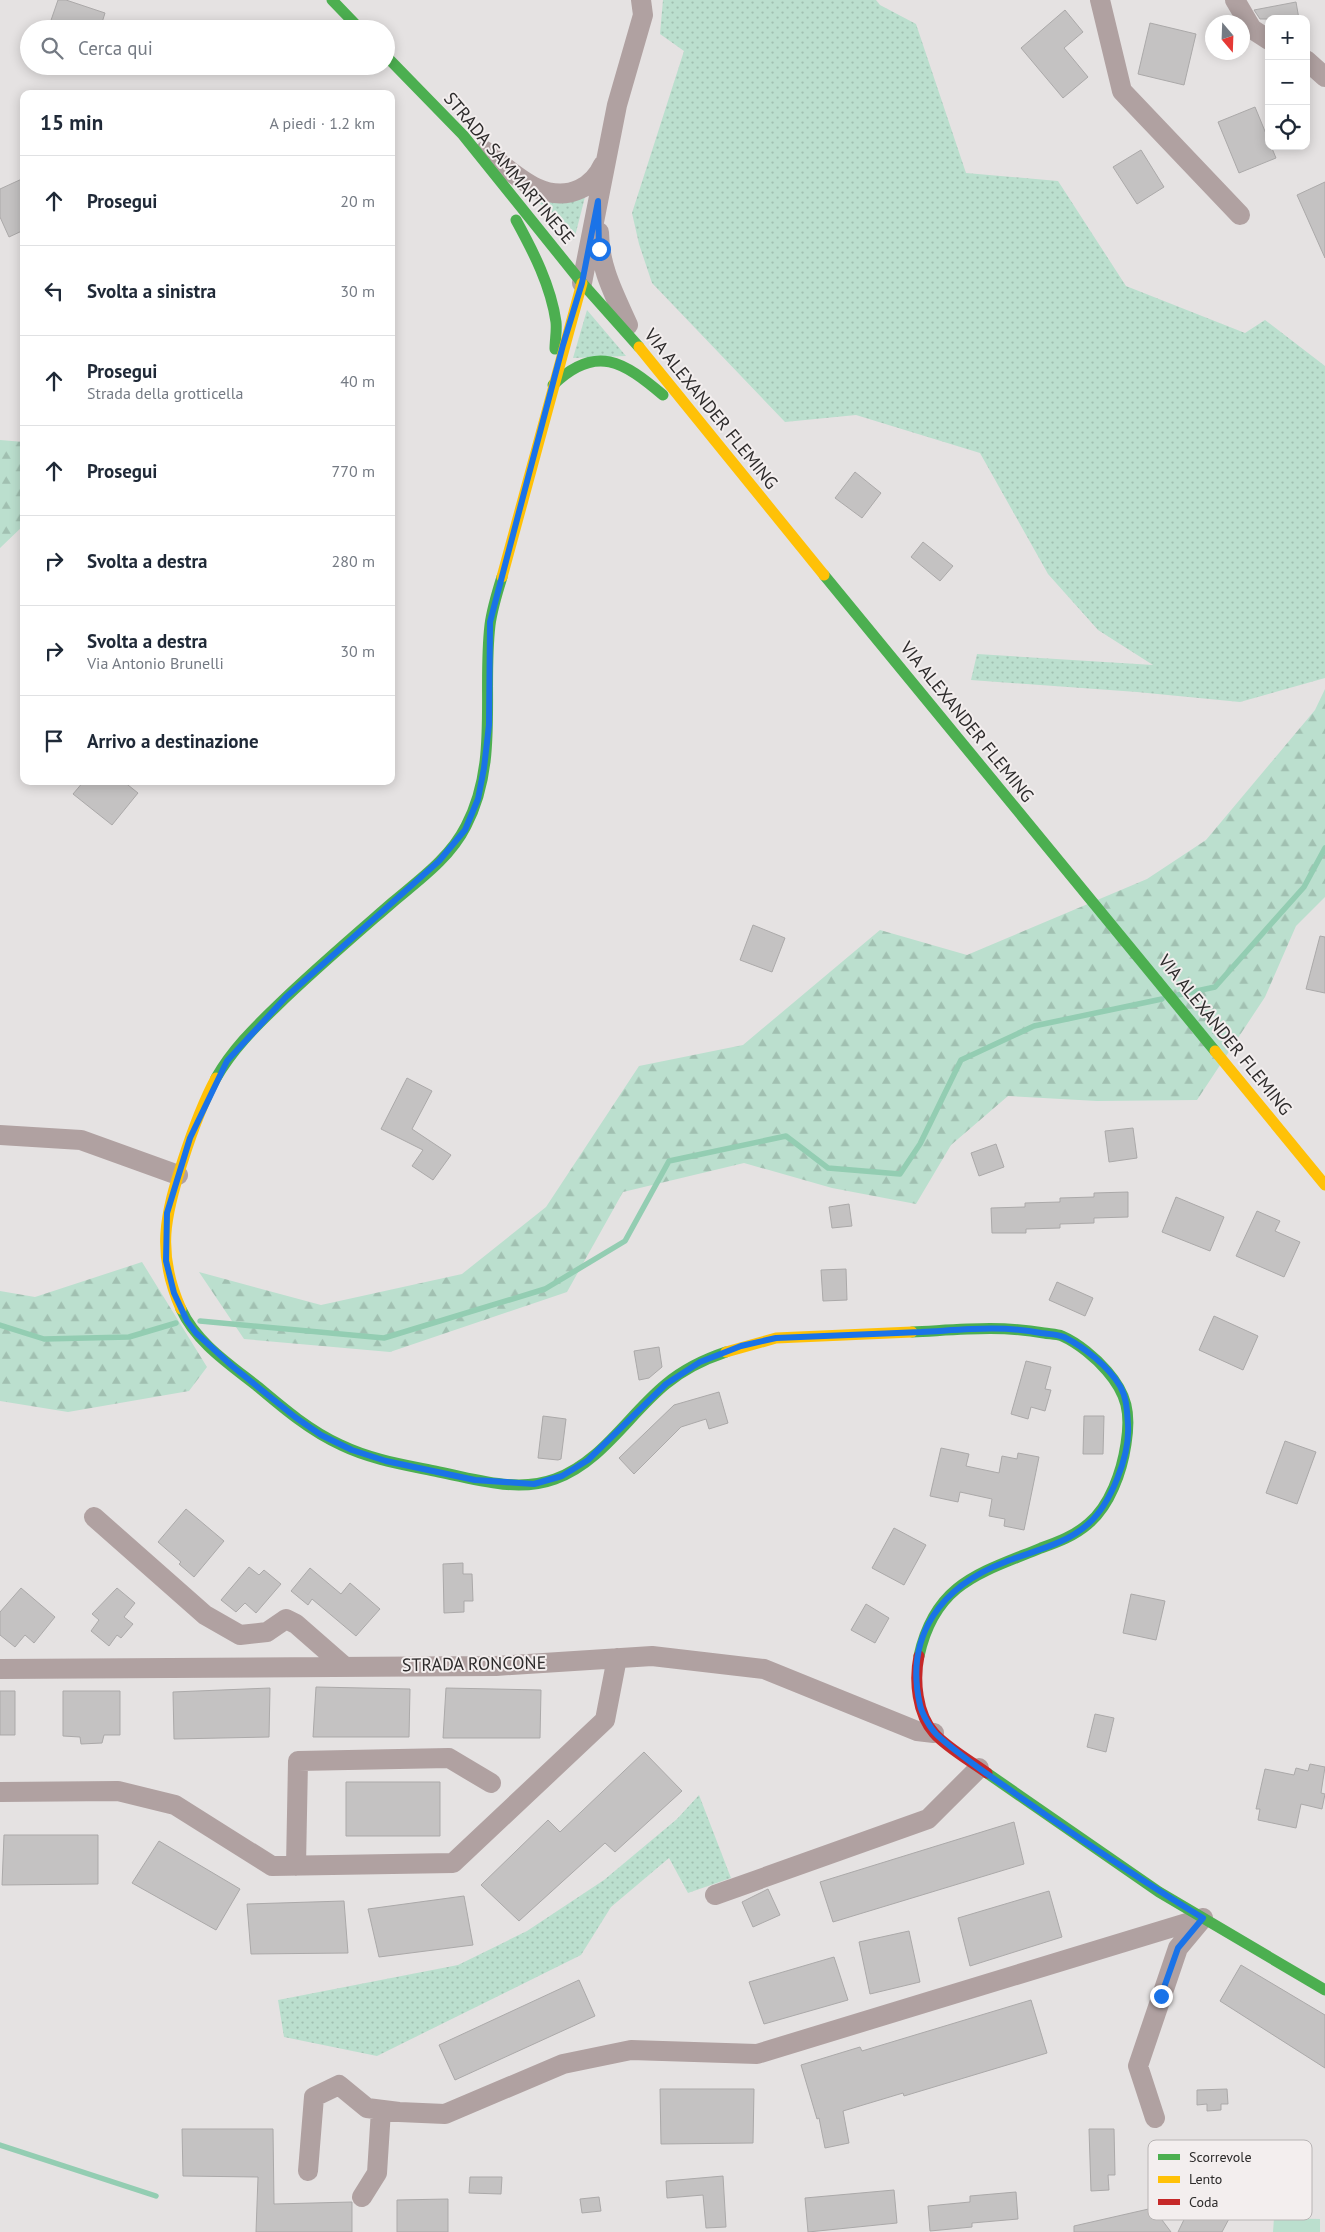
<!DOCTYPE html>
<html lang="it">
<meta charset="utf-8">
<style>
body{margin:0;font-family:"PT Sans",sans-serif;background:#f2f2f3;color:#1f2937}
.controls{position:absolute;right:15px;top:15px;display:grid;overflow:hidden;border-radius:10px;box-shadow:0 2px 12px #0003}
.controls button{width:45px;height:45px;display:grid;place-items:center;padding:0;border:0;border-bottom:1px solid #e0e1e3;background:#fff;color:#1f2937;font:25px sans-serif}
.compass{position:absolute;left:1205px;top:15px;width:45px;height:45px;border-radius:50%;background:#fff;box-shadow:0 2px 12px #0003;rotate:161deg}
.stop{position:absolute;width:15px;height:15px;margin:-11px;border:4px solid #1a73e8;border-radius:50%;background:#fff}
.stop.end{background:#1a73e8;border-color:#fff;box-shadow:0 1px 5px #0008}
.list{margin:0;padding:0;list-style:none}
h2{display:flex;justify-content:space-between;align-items:center;height:65px;margin:0;padding:0 20px;font-size:21px}
h2 small{font-size:16px;font-weight:400;color:#747a83}
.list li{display:grid;grid-template-columns:32px 1fr auto;gap:15px;align-items:center;box-sizing:border-box;height:90px;padding:0 20px;border-top:1px solid #e0e1e3}
.list b{display:block;font-size:19px;white-space:nowrap}
.list p{margin:0;font-size:16px;white-space:nowrap;color:#747a83}
.list em{font-size:16px;font-style:normal;color:#747a83}
.icon{flex:none;width:28px;height:28px;fill:none;stroke:currentColor;stroke-width:2;stroke-linecap:round;stroke-linejoin:round}
.map{position:relative;flex:none;width:1325px;height:2232px;overflow:hidden}
.search{position:absolute;background:#fff;box-shadow:0 2px 12px #0003;left:20px;top:20px;width:375px;height:55px;display:flex;align-items:center;gap:12px;box-sizing:border-box;padding:0 18px;border-radius:28px;color:#747a83;font-size:19px}
.panel{position:absolute;background:#fff;box-shadow:0 2px 12px #0003;left:20px;top:90px;width:375px;height:695px;border-radius:10px}
.map>svg:first-child{display:block}
.grass{fill:url(#grass-dots)}
.forest{fill:url(#forest-firs)}
.park{fill:#bbdfce}
.lines{fill:none;stroke-linecap:round;stroke-linejoin:round}
.stream{stroke:#93cdb2;stroke-width:5.5}
.building{fill:#c4c2c2;stroke:#aba9a9}
.street{stroke:#b0a1a1;stroke-width:20}
.fast{stroke:#4caf50;stroke-width:11}
.slow{stroke:#ffc107;stroke-width:11}
.jam{stroke:#c62828;stroke-width:11}
.route{stroke:#1a73e8;stroke-width:6}
.labels{text-anchor:middle;stroke-width:4;stroke-linejoin:round;paint-order:stroke}
.street-label{font-size:18px;fill:#2d2b2b;stroke:#f3eeee}
.key{fill:#f3eeee;stroke:#b8b4b4;stroke-width:1}
.key-label{font-size:14px;fill:#2d2b2b}
</style>
<div class="map">
<svg width="1325" height="2232" viewBox="0 0 1325 2232">
<defs>
<pattern id="grass-dots" width="8" height="8" patternUnits="userSpaceOnUse" patternTransform="scale(1.25)"><rect width="8" height="8" fill="#bbdfce"/><path d="M2 2h.1M6 6h.1" fill="none" stroke="#a1c0b1" stroke-width="1.8" stroke-linecap="round"/></pattern>
<pattern id="forest-firs" width="22" height="20" patternUnits="userSpaceOnUse" patternTransform="scale(1.25)"><rect width="22" height="20" fill="#bbdfce"/><path d="M5 1l3.5 6h-7zM16 11l3.5 6h-7z" fill="#a1c0b1"/></pattern>
</defs>
<rect width="100%" height="100%" fill="#e5e2e2"/>
<path class="grass" d="M 663,0 L 876,0 L 880,5 L 916,24 L 966,173 L 1058,181 L 1126,286 L 1245,333 L 1265,320 L 1325,366 L 1325,678 L 1240,702 L 1137,692 L 971,680 L 977,654 L 1153,665 L 1098,630 L 1048,574 L 980,453 L 856,415 L 785,422 L 652,283 L 639,244 L 632,213 L 684,51 L 660,34 Z
M 585,197 L 574,240 L 537,200 L 550,202 Z
M 587,310 L 626,356 L 573,358 Z
M 699,1795 L 731,1878 L 688,1893 L 669,1858 L 611,1907 L 581,1955 L 377,2056 L 284,2037 L 278,2000 L 458,1965 L 527,1931 L 604,1880 L 677,1819 Z"/>
<path class="forest" d="M 0,440 L 24,442 L 24,525 L 0,548 Z
M 1325,689 L 1325,897 L 1296,926 L 1265,997 L 1197,1100 L 1097,1101 L 1008,1096 L 951,1145 L 916,1204 L 832,1188 L 744,1163 L 623,1192 L 567,1292 L 390,1352 L 244,1339 L 199,1272 L 321,1305 L 462,1274 L 546,1207 L 639,1066 L 743,1045 L 880,930 L 967,955 L 1147,879 L 1206,840 L 1315,710 Z
M 142,1262 L 207,1367 L 189,1391 L 68,1412 L 0,1401 L 0,1291 L 35,1297 Z"/>
<path class="park" d="M 1274,2218 L 1320,2219 L 1320,2232 L 1273,2232 Z"/>
<g class="lines">
<path class="stream" d="M 1178,995 L 1215,987 L 1304,887 L 1325,848
M 200,1321 L 384,1338 L 545,1289 L 625,1241 L 669,1161 L 786,1136 L 828,1168 L 900,1174 L 920,1144 L 961,1060 L 1034,1026 L 1162,999
M 0,1325 L 44,1339 L 129,1337 L 176,1323
M 0,2145 L 156,2196"/>
</g>
<path class="building" d="M 58,0 L 66,0 L 105,13 L 100,29 L 48,29 Z
M 1296,2 L 1299,19 L 1260,19 L 1254,10 Z
M 1065,10 L 1083,32 L 1064,48 L 1088,77 L 1063,98 L 1021,48 Z
M 1150,23 L 1196,34 L 1184,85 L 1138,74 Z
M 1255,107 L 1269,141 L 1269,146 L 1271,146 L 1276,158 L 1239,173 L 1218,122 Z
M 1141,150 L 1164,187 L 1137,204 L 1113,167 Z
M 24,178 L 24,230 L 9,237 L 0,217 L 0,189 Z
M 1325,182 L 1325,258 L 1297,195 Z
M 855,472 L 881,493 L 862,518 L 835,498 Z
M 923,542 L 953,566 L 940,581 L 911,557 Z
M 84,781 L 123,781 L 138,793 L 112,825 L 73,794 Z
M 753,925 L 785,938 L 772,972 L 740,960 Z
M 1320,936 L 1325,937 L 1325,993 L 1306,989 Z
M 407,1078 L 432,1091 L 412,1129 L 451,1155 L 433,1180 L 412,1166 L 423,1150 L 381,1129 Z
M 1133,1128 L 1137,1158 L 1109,1162 L 1105,1131 Z
M 996,1144 L 1004,1167 L 979,1176 L 971,1153 Z
M 1128,1192 L 1128,1217 L 1094,1218 L 1094,1223 L 1060,1224 L 1060,1228 L 1026,1229 L 1026,1233 L 992,1233 L 991,1208 L 1025,1207 L 1025,1203 L 1060,1202 L 1060,1198 L 1094,1197 L 1094,1193 Z
M 1176,1197 L 1224,1217 L 1210,1251 L 1162,1232 Z
M 849,1204 L 852,1226 L 832,1228 L 829,1207 Z
M 1257,1211 L 1280,1221 L 1275,1231 L 1300,1242 L 1284,1277 L 1236,1256 Z
M 846,1269 L 847,1300 L 823,1301 L 821,1270 Z
M 1057,1282 L 1093,1298 L 1085,1316 L 1049,1300 Z
M 1214,1316 L 1258,1336 L 1243,1370 L 1199,1350 Z
M 659,1347 L 662,1367 L 649,1378 L 639,1380 L 634,1351 Z
M 1026,1361 L 1051,1367 L 1045,1389 L 1051,1390 L 1045,1411 L 1031,1407 L 1028,1419 L 1011,1414 Z
M 719,1392 L 728,1423 L 709,1429 L 706,1419 L 681,1427 L 634,1474 L 619,1458 L 674,1405 Z
M 543,1416 L 566,1419 L 561,1459 L 558,1460 L 538,1458 Z
M 1084,1416 L 1104,1416 L 1103,1454 L 1083,1454 Z
M 1285,1441 L 1316,1452 L 1297,1504 L 1266,1493 Z
M 941,1448 L 969,1454 L 966,1466 L 999,1473 L 1002,1456 L 1017,1459 L 1018,1453 L 1039,1457 L 1024,1530 L 1004,1526 L 1005,1519 L 989,1516 L 992,1499 L 960,1492 L 958,1502 L 930,1496 Z
M 186,1509 L 224,1541 L 194,1577 L 179,1564 L 181,1562 L 158,1542 Z
M 894,1528 L 926,1545 L 904,1585 L 872,1568 Z
M 463,1563 L 463,1574 L 472,1574 L 473,1601 L 464,1601 L 464,1612 L 444,1613 L 443,1564 Z
M 249,1567 L 259,1575 L 264,1570 L 281,1584 L 256,1613 L 245,1603 L 236,1612 L 221,1600 Z
M 310,1568 L 341,1594 L 350,1583 L 380,1609 L 356,1636 L 312,1599 L 308,1605 L 291,1591 Z
M 21,1588 L 55,1617 L 34,1643 L 25,1635 L 15,1647 L 0,1635 L 0,1612 Z
M 117,1588 L 135,1603 L 124,1617 L 133,1624 L 121,1638 L 117,1635 L 109,1646 L 91,1631 L 99,1620 L 92,1614 Z
M 1131,1594 L 1165,1601 L 1156,1640 L 1123,1633 Z
M 866,1604 L 889,1618 L 875,1643 L 851,1630 Z
M 316,1687 L 410,1689 L 409,1737 L 313,1737 Z
M 270,1688 L 269,1737 L 174,1739 L 173,1692 Z
M 446,1688 L 541,1690 L 540,1738 L 443,1738 Z
M 0,1691 L 15,1691 L 15,1735 L 0,1735 Z
M 63,1691 L 120,1691 L 120,1735 L 104,1735 L 102,1743 L 81,1744 L 80,1737 L 63,1736 Z
M 1095,1714 L 1114,1718 L 1106,1752 L 1087,1747 Z
M 644,1752 L 682,1791 L 615,1852 L 605,1843 L 519,1921 L 481,1885 L 548,1820 L 560,1832 Z
M 1310,1764 L 1325,1767 L 1321,1793 L 1325,1794 L 1322,1809 L 1301,1804 L 1296,1828 L 1258,1820 L 1260,1809 L 1256,1809 L 1265,1769 L 1294,1775 L 1296,1768 L 1308,1771 Z
M 346,1782 L 440,1782 L 440,1836 L 346,1836 Z
M 1014,1822 L 1024,1864 L 833,1922 L 820,1882 Z
M 4,1835 L 98,1835 L 98,1884 L 2,1885 Z
M 159,1841 L 240,1889 L 216,1930 L 132,1883 Z
M 768,1889 L 780,1915 L 753,1927 L 742,1902 Z
M 1049,1891 L 1062,1937 L 970,1966 L 958,1918 Z
M 464,1896 L 473,1945 L 379,1957 L 368,1909 Z
M 344,1901 L 348,1953 L 251,1954 L 247,1904 Z
M 909,1931 L 920,1982 L 870,1994 L 859,1942 Z
M 834,1957 L 848,2000 L 764,2024 L 749,1982 Z
M 1241,1965 L 1325,2015 L 1325,2068 L 1220,2001 Z
M 579,1980 L 595,2016 L 455,2080 L 439,2045 Z
M 1031,2000 L 1047,2053 L 904,2096 L 903,2093 L 843,2111 L 849,2143 L 825,2148 L 819,2118 L 817,2119 L 801,2065 L 860,2047 L 862,2051 Z
M 660,2089 L 754,2089 L 753,2143 L 661,2144 Z
M 1227,2089 L 1228,2104 L 1221,2104 L 1221,2110 L 1207,2111 L 1207,2104 L 1197,2105 L 1197,2090 Z
M 182,2129 L 273,2129 L 274,2204 L 352,2202 L 352,2232 L 256,2232 L 258,2177 L 183,2176 Z
M 1089,2129 L 1114,2129 L 1115,2175 L 1108,2175 L 1109,2190 L 1091,2191 Z
M 723,2176 L 726,2227 L 706,2228 L 703,2195 L 667,2198 L 666,2181 Z
M 470,2177 L 502,2177 L 501,2194 L 469,2193 Z
M 1200,2178 L 1245,2200 L 1236,2217 L 1231,2215 L 1222,2232 L 1178,2232 L 1194,2199 L 1203,2197 Z
M 894,2190 L 897,2223 L 808,2232 L 805,2198 Z
M 1016,2192 L 1018,2219 L 972,2223 L 972,2227 L 930,2231 L 928,2206 L 970,2202 L 970,2196 Z
M 599,2197 L 601,2211 L 582,2213 L 580,2199 Z
M 448,2199 L 448,2232 L 397,2232 L 397,2200 Z
M 1153,2208 L 1171,2232 L 1074,2232 L 1074,2226 Z"/>
<g class="lines">
<path class="street" d="M 1100,0 L 1122,91 L 1240,215
M 1235,0 L 1252,29 L 1269,40
M 1306,60 L 1325,77
M 485,151 C 512,172 544,206 580,189 C 591,184 598,176 603,165
M 599,232 C 599,266 614,294 628,325
M 582,283 L 617,105 L 643,15 L 641,0
M 0,1135 L 81,1140 L 178,1175
M 94,1517 L 205,1615 L 240,1635 L 267,1632 L 286,1619 L 296,1624 L 344,1666
M 0,1669 L 496,1666 L 652,1656 L 764,1669 L 917,1731 L 934,1733
M 0,1792 L 118,1791 L 175,1805 L 272,1866 L 453,1863 L 605,1720 L 617,1658
M 296,1866 L 298,1761 L 449,1758 L 491,1783
M 715,1895 L 928,1819 L 979,1768
M 1155,2118 L 1138,2066 L 1178,1948 L 1203,1918
M 308,2171 L 314,2097 L 339,2085 L 367,2108 L 399,2112 L 445,2114 L 563,2064 L 631,2050 L 757,2054 L 1203,1918
M 362,2197 L 377,2173 L 381,2110"/>
<path class="fast" d="M 332,0 L 360,29
M 386,56 L 463,135 L 582,283 L 639,347
M 516,220 C 533,251 551,286 556,322 C 557,331 555,340 555,349
M 553,385 C 596,343 624,362 663,395
M 824,575 L 1215,1051
M 216,1078 C 232,1050 254,1028 277,1006 C 314,970 354,936 393,902 C 419,880 450,858 466,826 C 499,763 482,693 490,625 C 492,609 497,593 502,577
M 181,1309 C 196,1342 229,1364 257,1386 C 283,1408 310,1431 341,1445 C 372,1460 406,1465 439,1472 C 476,1479 517,1493 555,1479 C 602,1462 629,1414 666,1384 C 684,1369 705,1359 726,1352
M 912,1332 C 956,1330 1000,1325 1044,1333 C 1050,1334 1057,1334 1062,1336 C 1078,1343 1096,1358 1107,1371 C 1127,1394 1131,1413 1126,1444 C 1122,1471 1110,1506 1088,1524 C 1074,1536 1058,1542 1041,1548 C 980,1573 935,1583 919,1656
M 987,1773 L 1159,1892 L 1325,1990"/>
<path class="slow" d="M 639,347 L 824,575
M 502,577 L 582,283
M 1215,1051 L 1325,1185
M 181,1309 C 156,1253 165,1215 183,1160 C 192,1132 202,1104 216,1078
M 726,1352 L 776,1338 L 912,1332"/>
<path class="jam" d="M 919,1656 C 914,1680 917,1714 934,1733 C 946,1747 972,1762 987,1773"/>
</g>
<g class="lines">
<path class="route" d="M 599,249 L 598,201 L 582,283 L 563,345 L 490,622 L 489,725 L 484,768 L 478,799 L 465,830 L 439,861 L 286,997 L 227,1061 L 190,1138 L 167,1213 L 166,1261 L 174,1293 L 187,1321 L 196,1333 L 232,1366 L 295,1417 L 321,1435 L 352,1450 L 386,1461 L 475,1480 L 534,1484 L 562,1476 L 588,1460 L 666,1384 L 700,1362 L 741,1346 L 776,1338 C 825,1336 873,1334 921,1332 C 961,1330 1001,1325 1041,1333 C 1048,1334 1057,1334 1064,1337 C 1084,1347 1108,1366 1120,1386 C 1127,1398 1127,1412 1128,1425 C 1130,1455 1111,1504 1088,1524 C 1065,1545 1032,1551 1005,1562 C 942,1586 904,1635 920,1705 C 922,1714 930,1728 937,1735 C 962,1758 992,1777 1020,1797 C 1080,1839 1140,1880 1203,1918 L 1178,1948 L 1161,1996"/>
</g>
<g class="labels">
<g class="street-label">
<text transform="translate(509 168) rotate(50)" y="6">STRADA SAMMARTINESE</text>
<text transform="translate(711 409) rotate(51)" y="6">VIA ALEXANDER FLEMING</text>
<text transform="translate(967 722) rotate(51)" y="6">VIA ALEXANDER FLEMING</text>
<text transform="translate(1225 1035) rotate(51)" y="6">VIA ALEXANDER FLEMING</text>
<text transform="translate(474 1664) rotate(-1)" y="6">STRADA RONCONE</text>
</g>
</g>
<rect x="1148" y="2140" width="164" height="80" rx="8" class="key"/>
<rect x="1158" y="2154" width="22" height="6" fill="#4caf50"/>
<rect x="1158" y="2176" width="22" height="7" fill="#ffc107"/>
<rect x="1158" y="2199" width="22" height="6" fill="#c62828"/>
<g class="key-label">
<text x="1189" y="2162">Scorrevole</text>
<text x="1189" y="2184">Lento</text>
<text x="1189" y="2207">Coda</text>
</g>
</svg>
<div class="controls">
<button>+</button>
<button>−</button>
<button><svg class="icon" aria-label="locate" viewBox="0 0 24 24"><circle cx="12" cy="12" r="6"/><path d="M12 2v4M12 18v4M2 12h4M18 12h4"/></svg></button>
</div>
<svg class="compass" viewBox="-18 -18 36 36"><path d="M0-13l5 13h-10z" fill="#e53935"/><path d="M0 13l5-13h-10z" fill="#747a83"/></svg>
<div class="stop" style="left:599px;top:249px"></div>
<div class="stop end" style="left:1161px;top:1996px"></div>
<div class="search"><svg class="icon" aria-label="search" viewBox="0 0 24 24"><circle cx="10" cy="10" r="6"/><path d="M15 15l6 6"/></svg>Cerca qui</div>
<section class="panel">
<h2>15 min<small>A piedi · 1.2 km</small></h2>
<ul class="list">
<li><svg class="icon" aria-label="ahead" viewBox="0 0 24 24"><path d="M12 20V5M6 11l6-6 6 6"/></svg><div><b>Prosegui</b></div><em>20 m</em></li>
<li><svg class="icon" aria-label="left" viewBox="0 0 24 24"><path d="M17 20v-9H6M10 6l-5 5 5 5"/></svg><div><b>Svolta a sinistra</b></div><em>30 m</em></li>
<li><svg class="icon" aria-label="ahead" viewBox="0 0 24 24"><path d="M12 20V5M6 11l6-6 6 6"/></svg><div><b>Prosegui</b><p>Strada della grotticella</p></div><em>40 m</em></li>
<li><svg class="icon" aria-label="ahead" viewBox="0 0 24 24"><path d="M12 20V5M6 11l6-6 6 6"/></svg><div><b>Prosegui</b></div><em>770 m</em></li>
<li><svg class="icon" aria-label="right" viewBox="0 0 24 24"><path d="M7 20v-9h11M14 6l5 5-5 5"/></svg><div><b>Svolta a destra</b></div><em>280 m</em></li>
<li><svg class="icon" aria-label="right" viewBox="0 0 24 24"><path d="M7 20v-9h11M14 6l5 5-5 5"/></svg><div><b>Svolta a destra</b><p>Via Antonio Brunelli</p></div><em>30 m</em></li>
<li><svg class="icon" aria-label="arrive" viewBox="0 0 24 24"><path d="M6 21V4h12l-3 4 3 4H6"/></svg><div><b>Arrivo a destinazione</b></div></li>
</ul>
</section>
</div>
